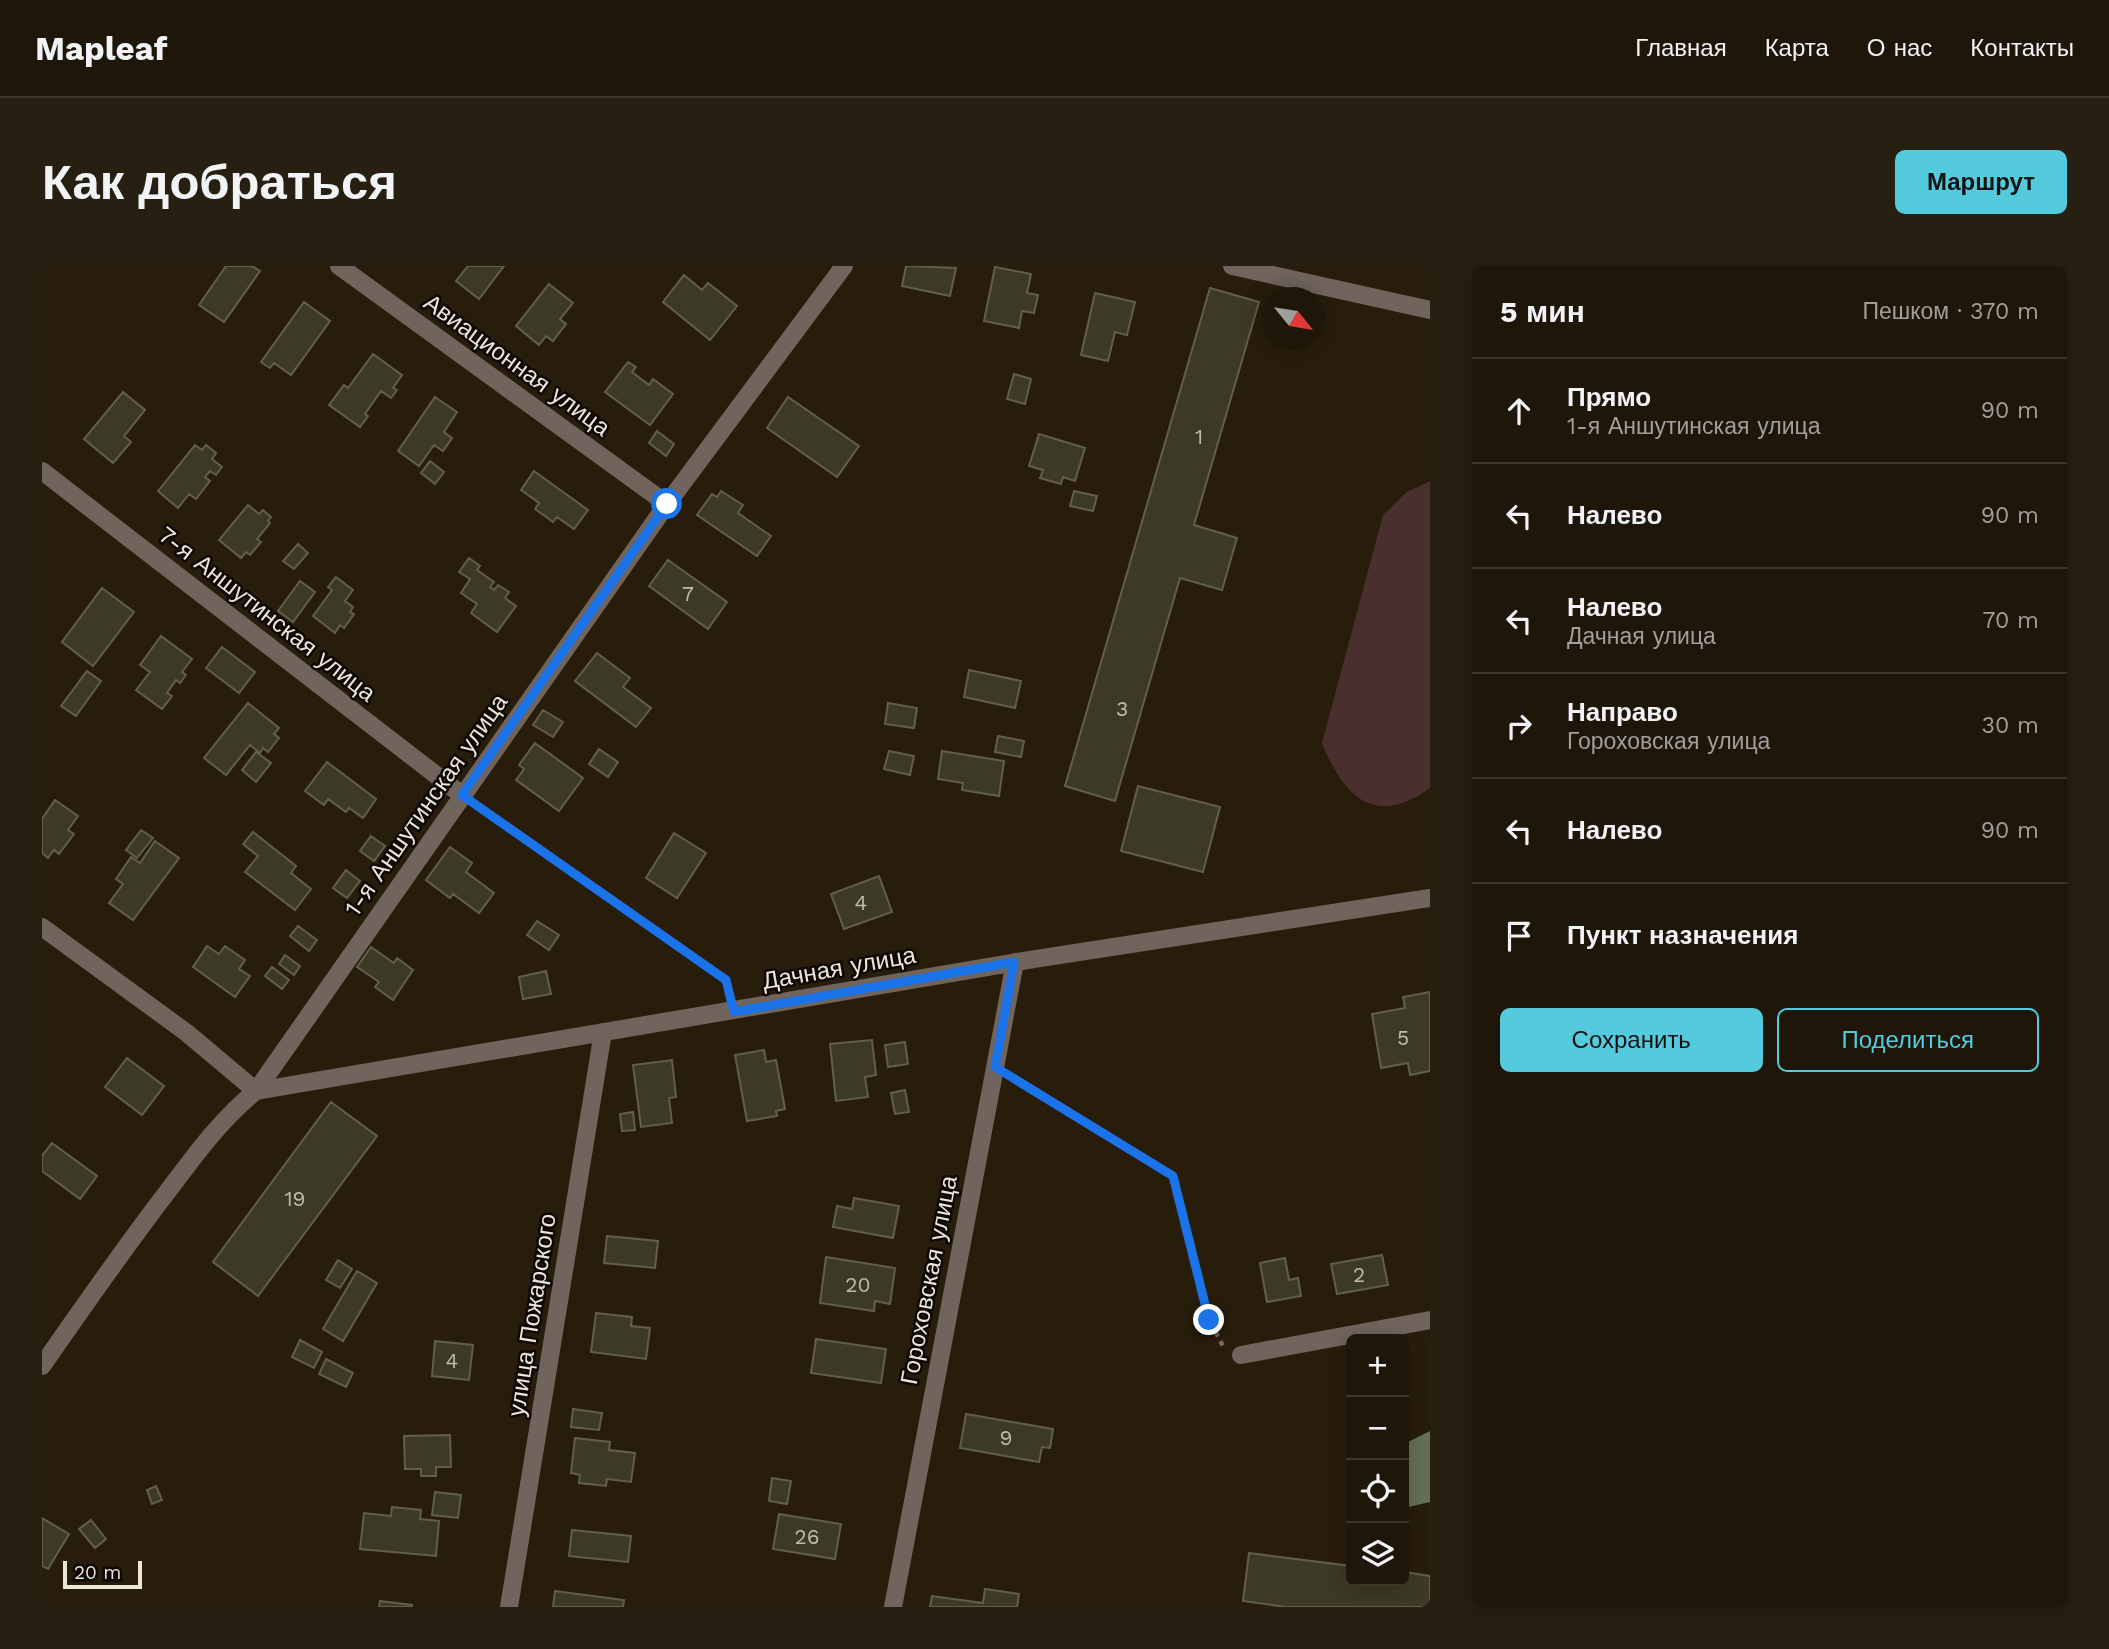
<!DOCTYPE html>
<html lang="ru">
<meta charset="utf-8">
<style>
body{margin:0;font-family:"Work Sans",sans-serif;background:#261f12;color:#f1f3f6}
.controls{position:absolute;right:21px;bottom:21px;display:grid;overflow:hidden;border-radius:10px;box-shadow:0 4px 18px #0003}
.controls button{width:63px;height:63px;display:grid;place-items:center;padding:0;border:0;border-bottom:2px solid #3c3529;background:#1e1608;color:#f1f3f6;font:35px sans-serif}
.compass{position:absolute;left:1220px;top:21px;width:63px;height:63px;border-radius:50%;background:#1e1608;box-shadow:0 4px 18px #0003;rotate:120deg}
.scale{position:absolute;left:21px;bottom:18px;width:79px;box-sizing:border-box;padding-left:7px;border:4px solid #ede5da;border-top:0;font-size:19px;line-height:24px;white-space:nowrap;color:#ede5da;-webkit-text-stroke:5px #0d0803;paint-order:stroke}
.stop{position:absolute;width:21px;height:21px;margin:-16px;border:5px solid #1a73e8;border-radius:50%;background:#fff}
.stop.end{background:#1a73e8;border-color:#fff;box-shadow:0 2px 7px #0008}
.list{margin:0;padding:0;list-style:none}
h2{display:flex;justify-content:space-between;align-items:center;height:91px;margin:0;padding:0 28px;font-size:30px}
h2 small{font-size:23px;font-weight:400;color:#a19f9c}
.list li{display:grid;grid-template-columns:46px 1fr auto;gap:21px;align-items:center;box-sizing:border-box;height:105px;padding:0 28px;border-top:2px solid #3c3529}
.list b{display:block;font-size:26px;white-space:nowrap}
.list p{margin:0;font-size:23px;white-space:nowrap;color:#a19f9c}
.list em{font-size:23px;font-style:normal;color:#a19f9c}
.actions{display:flex;gap:14px;padding:21px 28px}
.actions a{flex:1;padding:16px 0;border:2px solid #54cadd;border-radius:10px;text-align:center;font-size:24px;color:#54cadd}
.actions .main{background:#54cadd;color:#111}
.icon{flex:none;width:38px;height:38px;fill:none;stroke:currentColor;stroke-width:2;stroke-linecap:round;stroke-linejoin:round}
.map{position:relative;flex:none;width:1388px;height:1341px;overflow:hidden;border-radius:10px}
header{display:flex;align-items:center;gap:42px;box-sizing:border-box;height:98px;padding:0 35px;background:#1e1608;border-bottom:2px solid #3c3529}
header strong{font-size:33px}
nav{display:flex;gap:38px;margin-inline-start:auto;font-size:24px}
.intro{display:flex;align-items:center;justify-content:space-between;box-sizing:border-box;height:168px;padding:0 42px}
h1{margin:0;font-size:49px}
.button{padding:18px 32px;border-radius:10px;background:#54cadd;color:#111;font-size:24px;font-weight:700}
main{display:flex;gap:42px;padding:0 42px}
aside{flex:1;background:#1e1608;border-radius:10px;box-shadow:0 4px 18px #0003}
.map>svg:first-child{display:block}
.green{fill:#492f2d}
.water{fill:#637057}
.building{fill:#3c3a25;stroke:#615f49;stroke-width:2}
.lines{fill:none;stroke-linecap:round;stroke-linejoin:round}
.path{stroke:#756c5c;stroke-width:4.5;stroke-dasharray:5 5;stroke-linecap:butt}
.minor{stroke:#70645d;stroke-width:18}
.tertiary{stroke:#70645d;stroke-width:18}
.route{stroke:#1a73e8;stroke-width:9}
.labels{text-anchor:middle;stroke-width:5;stroke-linejoin:round;paint-order:stroke}
.number-label{font-size:21px;fill:#c1baad}
.street-label{font-size:24px;fill:#ede5da;stroke:#0d0803}
</style>
<header>
<strong>Mapleaf</strong>
<nav><a>Главная</a><a>Карта</a><a>О нас</a><a>Контакты</a></nav>
</header>
<div class="intro"><h1>Как добраться</h1><a class="button">Маршрут</a></div>
<main>
<div class="map">
<svg width="1388" height="1341" viewBox="0 0 1388 1341">
<rect width="100%" height="100%" fill="#281d0b"/>
<path class="green" d="M 1388,215 L 1388,522 C 1332,562 1302,531 1280,477 L 1341,249 L 1365,226 Z"/>
<path class="water" d="M 1388,1165 L 1388,1236 L 1362,1242 L 1362,1178 Z"/>
<path class="building" d="M 184,0 L 210,0 L 218,5 L 182,56 L 157,39 Z
M 426,0 L 462,0 L 437,33 L 414,15 Z
M 864,0 L 914,2 L 908,30 L 860,20 Z
M 953,1 L 989,8 L 985,27 L 996,29 L 992,47 L 980,45 L 977,62 L 942,55 Z
M 642,9 L 660,24 L 666,17 L 695,40 L 668,74 L 621,36 Z
M 507,18 L 531,37 L 518,53 L 524,58 L 511,75 L 504,70 L 497,79 L 474,60 Z
M 1168,22 L 1217,36 L 1152,259 L 1195,272 L 1180,324 L 1138,312 L 1073,535 L 1023,520 Z
M 1053,27 L 1093,36 L 1085,69 L 1073,66 L 1066,95 L 1039,89 Z
M 262,36 L 288,55 L 249,109 L 232,97 L 228,102 L 219,96 Z
M 331,88 L 360,109 L 351,122 L 355,124 L 349,132 L 339,125 L 323,148 L 326,150 L 318,161 L 287,139 L 302,119 L 306,122 Z
M 586,96 L 594,101 L 590,106 L 607,119 L 611,113 L 631,128 L 608,159 L 563,126 Z
M 972,108 L 989,113 L 983,138 L 965,133 Z
M 81,126 L 103,144 L 82,170 L 89,176 L 71,197 L 42,173 Z
M 393,131 L 415,146 L 402,166 L 410,172 L 401,185 L 392,179 L 377,200 L 356,185 Z
M 746,131 L 817,180 L 795,211 L 725,162 Z
M 615,165 L 632,178 L 624,190 L 607,177 Z
M 997,168 L 1043,182 L 1033,215 L 1021,211 L 1019,218 L 998,212 L 1001,204 L 987,200 Z
M 153,179 L 160,184 L 164,179 L 174,187 L 170,193 L 180,201 L 174,209 L 168,205 L 163,211 L 168,215 L 154,233 L 147,228 L 136,242 L 116,225 Z
M 388,195 L 402,206 L 393,218 L 379,207 Z
M 492,205 L 546,244 L 532,263 L 515,251 L 511,256 L 493,243 L 497,237 L 479,224 Z
M 679,225 L 701,239 L 696,247 L 729,270 L 715,290 L 655,249 L 670,228 L 675,231 Z
M 1032,225 L 1055,230 L 1051,245 L 1028,240 Z
M 206,239 L 217,248 L 221,244 L 229,251 L 226,255 L 228,257 L 215,273 L 219,276 L 208,289 L 204,286 L 199,292 L 177,274 Z
M 256,278 L 266,287 L 252,303 L 241,295 Z
M 427,292 L 438,300 L 435,304 L 452,316 L 448,321 L 452,324 L 456,319 L 467,326 L 463,332 L 474,340 L 455,366 L 429,347 L 435,338 L 419,327 L 428,313 L 417,306 Z
M 626,294 L 685,336 L 666,363 L 607,320 Z
M 294,311 L 311,324 L 303,335 L 311,341 L 308,346 L 312,348 L 302,362 L 298,359 L 293,367 L 271,350 L 290,324 L 286,321 Z
M 258,315 L 273,326 L 251,356 L 236,345 Z
M 60,322 L 92,346 L 51,400 L 20,376 Z
M 119,370 L 150,393 L 140,406 L 144,409 L 138,417 L 134,414 L 125,427 L 130,430 L 120,443 L 94,424 L 108,406 L 98,399 Z
M 180,381 L 213,406 L 197,427 L 164,402 Z
M 555,387 L 588,412 L 581,421 L 609,442 L 594,461 L 533,415 Z
M 927,404 L 979,415 L 973,442 L 922,431 Z
M 45,405 L 59,415 L 34,450 L 19,440 Z
M 206,437 L 237,462 L 232,468 L 237,472 L 226,486 L 221,482 L 218,487 L 208,479 L 184,509 L 162,492 Z
M 846,437 L 875,442 L 872,462 L 843,458 Z
M 501,444 L 521,456 L 511,471 L 491,459 Z
M 956,470 L 982,475 L 979,491 L 953,486 Z
M 493,477 L 541,512 L 517,545 L 474,514 L 482,503 L 477,499 Z
M 557,483 L 576,496 L 566,511 L 547,498 Z
M 847,485 L 872,490 L 868,509 L 842,503 Z
M 900,485 L 962,495 L 957,530 L 920,524 L 921,517 L 896,513 Z
M 214,486 L 229,497 L 214,516 L 200,504 Z
M 285,496 L 334,533 L 321,552 L 307,542 L 304,546 L 286,533 L 282,539 L 263,525 Z
M 1096,520 L 1178,541 L 1161,606 L 1079,585 Z
M 13,534 L 36,550 L 26,564 L 32,568 L 17,588 L 12,584 L 6,592 L 0,587 L 0,553 Z
M 99,564 L 111,572 L 95,592 L 84,584 Z
M 211,566 L 254,600 L 249,607 L 269,623 L 253,644 L 203,606 L 216,590 L 201,578 Z
M 632,567 L 664,587 L 635,632 L 604,612 Z
M 329,570 L 343,580 L 332,595 L 318,585 Z
M 113,575 L 137,592 L 91,654 L 67,637 L 81,618 L 74,613 L 89,591 L 98,597 Z
M 408,581 L 430,597 L 424,606 L 452,627 L 437,647 L 411,628 L 408,632 L 384,614 Z
M 304,604 L 318,615 L 305,632 L 291,622 Z
M 837,610 L 850,646 L 802,663 L 789,628 Z
M 495,655 L 517,669 L 507,684 L 485,669 Z
M 256,660 L 275,674 L 267,685 L 248,670 Z
M 165,680 L 177,688 L 183,680 L 203,694 L 197,703 L 208,710 L 193,731 L 151,701 Z
M 329,681 L 352,697 L 355,692 L 371,704 L 351,734 L 333,721 L 337,716 L 315,701 Z
M 243,689 L 258,700 L 252,709 L 237,698 Z
M 230,701 L 247,714 L 240,723 L 223,710 Z
M 504,705 L 509,728 L 481,733 L 477,711 Z
M 1388,726 L 1388,805 L 1368,809 L 1366,797 L 1339,802 L 1330,748 L 1363,742 L 1361,731 Z
M 830,774 L 834,809 L 823,811 L 826,831 L 794,835 L 788,778 Z
M 863,776 L 866,798 L 846,801 L 843,779 Z
M 722,784 L 724,796 L 734,794 L 743,843 L 734,845 L 735,850 L 705,855 L 693,789 Z
M 85,792 L 122,820 L 100,849 L 63,821 Z
M 630,794 L 634,831 L 627,832 L 630,857 L 599,861 L 591,799 Z
M 863,824 L 867,846 L 853,848 L 849,827 Z
M 289,836 L 335,870 L 216,1030 L 171,996 Z
M 591,846 L 593,864 L 580,865 L 578,848 Z
M 10,877 L 55,910 L 38,933 L 0,905 L 0,890 Z
M 812,932 L 857,940 L 851,972 L 791,961 L 795,940 L 810,943 Z
M 565,970 L 616,975 L 613,1002 L 562,997 Z
M 1340,989 L 1346,1019 L 1295,1028 L 1289,998 Z
M 784,991 L 853,1002 L 848,1038 L 833,1035 L 832,1045 L 778,1037 Z
M 1243,992 L 1247,1014 L 1256,1012 L 1259,1030 L 1225,1036 L 1218,997 Z
M 296,994 L 310,1003 L 298,1022 L 284,1014 Z
M 315,1005 L 335,1017 L 301,1075 L 281,1063 Z
M 554,1047 L 590,1051 L 589,1060 L 608,1062 L 604,1093 L 549,1086 Z
M 774,1073 L 844,1083 L 839,1117 L 769,1107 Z
M 258,1074 L 280,1086 L 272,1102 L 250,1091 Z
M 393,1075 L 431,1079 L 427,1114 L 390,1110 Z
M 284,1093 L 311,1107 L 304,1121 L 277,1108 Z
M 531,1143 L 560,1147 L 557,1164 L 529,1161 Z
M 924,1148 L 1011,1163 L 1008,1182 L 1000,1181 L 997,1196 L 918,1182 Z
M 408,1169 L 409,1201 L 394,1201 L 394,1210 L 379,1210 L 379,1203 L 363,1203 L 362,1170 Z
M 533,1172 L 568,1176 L 567,1184 L 593,1187 L 589,1216 L 565,1213 L 564,1220 L 537,1217 L 538,1209 L 529,1207 Z
M 730,1212 L 749,1215 L 745,1238 L 727,1235 Z
M 114,1220 L 120,1234 L 110,1238 L 105,1224 Z
M 393,1226 L 419,1229 L 416,1252 L 390,1249 Z
M 350,1241 L 379,1244 L 378,1253 L 397,1255 L 394,1290 L 318,1283 L 322,1247 L 349,1250 Z
M 737,1248 L 799,1258 L 793,1293 L 731,1283 Z
M 0,1252 L 27,1268 L 6,1303 L 0,1300 Z
M 49,1254 L 64,1273 L 53,1282 L 37,1263 Z
M 530,1264 L 589,1270 L 586,1296 L 527,1290 Z
M 1207,1287 L 1309,1300 L 1309,1315 L 1362,1315 L 1362,1306 L 1388,1310 L 1388,1341 L 1244,1341 L 1201,1335 Z
M 943,1323 L 977,1328 L 975,1341 L 888,1341 L 890,1330 L 941,1337 Z
M 513,1325 L 582,1334 L 581,1341 L 511,1341 Z
M 338,1335 L 370,1339 L 370,1341 L 337,1341 Z"/>
<g class="lines">
<path class="path" d="M 438,542 L 684,714 L 686,723
M 971,812 L 1131,910 L 1167,1054 L 1181,1080"/>
<path class="minor" d="M 297,0 L 625,238
M 1190,0 L 1388,44
M 0,205 L 420,529
M 0,661 L 145,767 L 214,825 L 625,238 L 802,0
M 1199,1089 L 1388,1054
M 467,1341 L 561,766
M 851,1341 L 973,696"/>
<path class="tertiary" d="M 0,1100 C 41,1041 82,982 126,925 C 153,889 179,853 214,825 L 993,693 L 1388,632"/>
</g>
<g class="lines">
<path class="route" d="M 625,238 L 420,529 L 684,714 L 692,746 L 972,696 L 953,801 L 1131,910 L 1167,1054"/>
</g>
<g class="labels">
<g class="number-label">
<text x="1157" y="178">1</text>
<text x="646" y="335">7</text>
<text x="1080" y="450">3</text>
<text x="819" y="644">4</text>
<text x="1361" y="779">5</text>
<text x="253" y="940">19</text>
<text x="1317" y="1016">2</text>
<text x="816" y="1026">20</text>
<text x="410" y="1102">4</text>
<text x="964" y="1179">9</text>
<text x="765" y="1278">26</text>
</g>
<g class="street-label">
<text transform="translate(475 99) rotate(36)" y="8">Авиационная улица</text>
<text transform="translate(225 348) rotate(38)" y="8">7-я Аншутинская улица</text>
<text transform="translate(384 539) rotate(-55)" y="8">1-я Аншутинская улица</text>
<text transform="translate(797 702) rotate(-10)" y="8">Дачная улица</text>
<text transform="translate(887 1014) rotate(-79)" y="8">Гороховская улица</text>
<text transform="translate(490 1049) rotate(-81)" y="8">улица Пожарского</text>
</g>
</g>
</svg>
<div class="controls">
<button>+</button>
<button>−</button>
<button><svg class="icon" aria-label="locate" viewBox="0 0 24 24"><circle cx="12" cy="12" r="6"/><path d="M12 2v4M12 18v4M2 12h4M18 12h4"/></svg></button>
<button><svg class="icon" aria-label="layers" viewBox="0 0 24 24"><path d="M12 4l9 5-9 5-9-5zM3 14l9 5 9-5"/></svg></button>
</div>
<svg class="compass" viewBox="-18 -18 36 36"><path d="M0-13l5 13h-10z" fill="#e53935"/><path d="M0 13l5-13h-10z" fill="#a19f9c"/></svg>
<div class="scale">20 m</div>
<div class="stop" style="left:625px;top:238px"></div>
<div class="stop end" style="left:1167px;top:1054px"></div>
</div>
<aside>
<h2>5 мин<small>Пешком · 370 m</small></h2>
<ul class="list">
<li><svg class="icon" aria-label="ahead" viewBox="0 0 24 24"><path d="M12 20V5M6 11l6-6 6 6"/></svg><div><b>Прямо</b><p>1-я Аншутинская улица</p></div><em>90 m</em></li>
<li><svg class="icon" aria-label="left" viewBox="0 0 24 24"><path d="M17 20v-9H6M10 6l-5 5 5 5"/></svg><div><b>Налево</b></div><em>90 m</em></li>
<li><svg class="icon" aria-label="left" viewBox="0 0 24 24"><path d="M17 20v-9H6M10 6l-5 5 5 5"/></svg><div><b>Налево</b><p>Дачная улица</p></div><em>70 m</em></li>
<li><svg class="icon" aria-label="right" viewBox="0 0 24 24"><path d="M7 20v-9h11M14 6l5 5-5 5"/></svg><div><b>Направо</b><p>Гороховская улица</p></div><em>30 m</em></li>
<li><svg class="icon" aria-label="left" viewBox="0 0 24 24"><path d="M17 20v-9H6M10 6l-5 5 5 5"/></svg><div><b>Налево</b></div><em>90 m</em></li>
<li><svg class="icon" aria-label="arrive" viewBox="0 0 24 24"><path d="M6 21V4h12l-3 4 3 4H6"/></svg><div><b>Пункт назначения</b></div></li>
</ul>
<div class="actions"><a class="main">Сохранить</a><a>Поделиться</a></div>
</aside>
</main>
